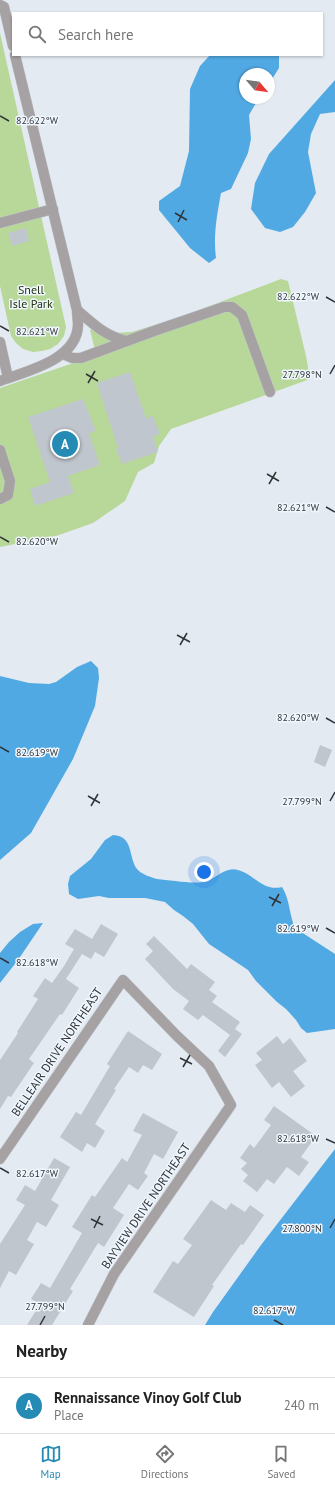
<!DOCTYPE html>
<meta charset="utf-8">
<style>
body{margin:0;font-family:"PT Sans",sans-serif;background:#f2f2f2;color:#222}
.compass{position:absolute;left:239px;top:68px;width:36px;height:36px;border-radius:50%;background:#fff;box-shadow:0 1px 3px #0004;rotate:119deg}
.you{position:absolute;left:204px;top:872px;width:14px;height:14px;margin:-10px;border:3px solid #fff;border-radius:50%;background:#1a73e8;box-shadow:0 0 0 6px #1a73e833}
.badge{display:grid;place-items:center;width:26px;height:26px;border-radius:50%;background:#268bb4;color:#fff;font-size:13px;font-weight:700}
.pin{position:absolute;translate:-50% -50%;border:2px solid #fff;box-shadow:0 1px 4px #0006}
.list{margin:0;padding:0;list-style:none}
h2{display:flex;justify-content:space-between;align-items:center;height:52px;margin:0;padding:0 16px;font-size:17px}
h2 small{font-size:13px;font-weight:400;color:#767676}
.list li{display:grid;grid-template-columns:26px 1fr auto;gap:12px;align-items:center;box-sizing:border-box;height:56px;padding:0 16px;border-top:1px solid #e0e0e0}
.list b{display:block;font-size:15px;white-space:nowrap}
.list p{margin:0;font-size:13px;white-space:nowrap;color:#767676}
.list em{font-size:13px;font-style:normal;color:#767676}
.icon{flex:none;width:22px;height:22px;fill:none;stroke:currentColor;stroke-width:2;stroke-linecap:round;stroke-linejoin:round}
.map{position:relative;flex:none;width:335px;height:1325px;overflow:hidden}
.search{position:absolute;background:#fff;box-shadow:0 1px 3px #0004;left:12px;right:12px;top:12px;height:44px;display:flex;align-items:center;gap:10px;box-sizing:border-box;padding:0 14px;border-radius:0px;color:#767676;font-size:15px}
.sheet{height:108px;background:#fff}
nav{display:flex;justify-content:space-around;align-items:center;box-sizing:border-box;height:56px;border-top:1px solid #e0e0e0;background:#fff;font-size:11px;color:#767676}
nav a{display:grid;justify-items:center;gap:2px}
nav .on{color:#268bb4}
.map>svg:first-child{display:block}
.green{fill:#b7d898}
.water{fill:#51a9e3}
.building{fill:#c0c6cd}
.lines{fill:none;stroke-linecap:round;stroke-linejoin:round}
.minor-casing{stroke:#bfc5cc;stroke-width:11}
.minor{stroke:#a6a1a2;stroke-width:10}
.ticks{fill:none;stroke:#303336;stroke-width:1.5}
.labels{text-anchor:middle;stroke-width:3;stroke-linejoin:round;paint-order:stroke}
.park-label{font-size:12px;fill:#21310e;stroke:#f0f7fe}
.street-label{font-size:12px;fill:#303336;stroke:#f0f7fe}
.ticks-label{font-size:10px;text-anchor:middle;fill:#303336;stroke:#f0f7fe;stroke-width:3;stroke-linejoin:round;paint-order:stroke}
</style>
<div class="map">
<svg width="335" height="1325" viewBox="0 0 335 1325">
<rect width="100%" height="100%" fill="#e3eaf1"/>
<path class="green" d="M 0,33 L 66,327 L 64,336 L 58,344 L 50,349 L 42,351 L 33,352 L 23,349 L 16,343 L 11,336 L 0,286 Z
M 281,279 L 288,281 L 306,356 L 310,379 L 171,429 L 159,446 L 154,463 L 138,472 L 125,501 L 93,523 L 56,536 L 0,547 L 0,388 L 91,357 L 95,350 L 90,330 L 100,326 L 113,333 L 132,332 L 183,316 Z"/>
<path class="water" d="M 210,55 L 279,55 L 279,68 L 269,84 L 269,74 L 245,74 L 245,98 L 259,98 L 249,115 L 251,139 L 248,153 L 231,189 L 221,193 C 217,215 213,236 216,258 L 209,263 L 190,248 L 159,210 L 159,201 L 180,186 L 189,151 L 190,89 L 200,66 Z
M 335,80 L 335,112 L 320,114 L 311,134 L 308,152 L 316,193 L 305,212 L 293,227 L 280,232 L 265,228 L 251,209 L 255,183 L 269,154 Z
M 91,661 L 98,668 L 99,678 L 95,706 L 73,759 L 31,833 L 0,860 L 0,676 L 29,683 L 49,684 L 56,682 L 77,667 Z
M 113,835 C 134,836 128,857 137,869 C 141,874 150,877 157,879 C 170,880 191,884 203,882 C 215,880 225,866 238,870 C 254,874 263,892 282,887 C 290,899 289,915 295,928 L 335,954 L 335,1029 L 307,1033 L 301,1028 L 296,1020 L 286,1009 L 277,1002 L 256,981 L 248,970 L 209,944 L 193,924 L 183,916 L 174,910 L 165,902 L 145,898 L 109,898 L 99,896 L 78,899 L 69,894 L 68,884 L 70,876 L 91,859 L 105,840 Z
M 43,923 L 18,960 L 0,983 L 0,953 L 9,942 L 20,932 L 33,924 Z
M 335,1149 L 335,1325 L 205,1325 L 213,1312 L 261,1245 Z"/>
<path class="building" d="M 26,228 L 29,241 L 12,246 L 8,233 Z
M 130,372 L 146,418 L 153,416 L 160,434 L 153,437 L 158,452 L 122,464 L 116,449 L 118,448 L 97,383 Z
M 83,399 L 96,431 L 89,433 L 100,465 L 68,476 L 74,493 L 35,506 L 30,489 L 50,482 L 28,417 Z
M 320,745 L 332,750 L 325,767 L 314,762 Z
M 101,924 L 118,934 L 104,957 L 95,952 L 91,959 L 82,954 L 66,979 L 79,988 L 62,1015 L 60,1014 L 29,1059 L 34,1063 L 11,1097 L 8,1096 L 0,1109 L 0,1060 L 18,1033 L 17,1032 L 38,999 L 33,996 L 45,978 L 52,983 L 64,966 L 74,949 L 65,944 L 75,929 L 92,939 Z
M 154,936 L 187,969 L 191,964 L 215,982 L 209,990 L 217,996 L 212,1002 L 240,1022 L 235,1029 L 242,1034 L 225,1057 L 218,1051 L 230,1035 L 203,1015 L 198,1020 L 183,1009 L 189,1001 L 173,989 L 145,959 L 153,951 L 146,944 Z
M 128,1031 L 162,1054 L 152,1070 L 143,1065 L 138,1073 L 129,1067 L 114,1089 L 116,1090 L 95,1124 L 105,1131 L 95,1148 L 87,1143 L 82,1152 L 60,1137 L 76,1112 L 81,1115 L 110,1066 L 107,1064 Z
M 277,1036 L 283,1044 L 290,1038 L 307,1061 L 293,1071 L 305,1086 L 291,1097 L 279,1082 L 272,1088 L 255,1065 L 262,1060 L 256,1053 Z
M 274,1106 L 316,1136 L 301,1157 L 309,1162 L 299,1176 L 287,1167 L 274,1184 L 267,1179 L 257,1192 L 243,1181 L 248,1175 L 241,1169 L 247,1163 L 240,1158 L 250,1144 L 254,1148 L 271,1125 L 264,1120 Z
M 143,1113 L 178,1132 L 163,1159 L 154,1154 L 144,1173 L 148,1176 L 138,1190 L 129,1184 L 113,1208 L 124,1215 L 104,1247 L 98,1243 L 70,1289 L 73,1291 L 52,1325 L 27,1325 L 40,1304 L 31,1299 L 41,1283 L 50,1288 L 82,1233 L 72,1227 L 92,1195 L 95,1197 L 122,1158 L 127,1162 L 142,1135 L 133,1131 Z
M 54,1158 L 70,1167 L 51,1200 L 59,1205 L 46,1227 L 37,1222 L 27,1240 L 34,1244 L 16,1275 L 9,1271 L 0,1288 L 0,1244 L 25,1205 L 16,1200 L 25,1185 L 35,1191 Z
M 211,1200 L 226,1210 L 231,1203 L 245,1212 L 250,1205 L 264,1215 L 243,1245 L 241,1244 L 212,1285 L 214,1286 L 194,1317 L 153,1292 L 173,1261 L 178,1264 L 192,1245 L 183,1239 Z"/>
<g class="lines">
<g class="minor-casing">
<path id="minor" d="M 0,5 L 4,7 L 13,46
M 0,223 L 53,209
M 77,310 C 93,324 104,335 126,341
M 0,342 L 8,378
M 63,354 L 72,358 L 81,358 L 154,331 L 224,307 L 232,307 L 242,315 L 270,392
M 0,381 C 27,371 77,360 78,325 C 78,320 77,315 77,310 L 15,55
M 0,450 L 10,481 L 8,495 L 0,499
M 0,1159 L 123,980 L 177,1036 L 209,1066 L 231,1105 L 114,1274 L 88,1325"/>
</g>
<use href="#minor" class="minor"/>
</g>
<path class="ticks" d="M 0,116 L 9,121M 175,213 L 187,220M 178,222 L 184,210M 326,297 L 335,302M 0,326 L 9,331M 86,374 L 98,381M 330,374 L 335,365M 88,383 L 95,371M 267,474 L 279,481M 269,484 L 276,472M 326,507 L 335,512M 0,537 L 9,542M 177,635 L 190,642M 180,645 L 187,633M 326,718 L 335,723M 0,747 L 9,752M 88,796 L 100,803M 330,801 L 335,792M 91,806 L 98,794M 269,897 L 281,903M 272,906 L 279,894M 326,928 L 335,933M 0,958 L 9,963M 180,1058 L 192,1064M 183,1067 L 190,1055M 326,1139 L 335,1143M 0,1168 L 9,1173M 91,1219 L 103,1225M 94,1228 L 100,1216M 330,1228 L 335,1219M 274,1320 L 283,1325M 40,1325 L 45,1316"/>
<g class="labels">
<g class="park-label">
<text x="31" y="294">Snell<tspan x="31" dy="14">Isle Park</tspan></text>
</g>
<g class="street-label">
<text transform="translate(57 1052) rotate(-56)" y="4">BELLEAIR DRIVE NORTHEAST</text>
<text transform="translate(146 1206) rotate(-56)" y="4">BAYVIEW DRIVE NORTHEAST</text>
</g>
</g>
<g class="ticks-label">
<text x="37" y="124">82.622°W</text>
<text x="298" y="300">82.622°W</text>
<text x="37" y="335">82.621°W</text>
<text x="302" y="378">27.798°N</text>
<text x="298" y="511">82.621°W</text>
<text x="37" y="545">82.620°W</text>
<text x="298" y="721">82.620°W</text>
<text x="37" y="756">82.619°W</text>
<text x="302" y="805">27.799°N</text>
<text x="298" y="932">82.619°W</text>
<text x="37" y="966">82.618°W</text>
<text x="298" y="1142">82.618°W</text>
<text x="37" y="1177">82.617°W</text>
<text x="302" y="1232">27.800°N</text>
<text x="45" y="1310">27.799°N</text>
<text x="274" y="1314">82.617°W</text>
</g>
</svg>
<svg class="compass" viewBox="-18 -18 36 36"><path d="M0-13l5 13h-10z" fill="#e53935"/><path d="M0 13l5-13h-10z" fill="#767676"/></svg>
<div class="you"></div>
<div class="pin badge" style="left:65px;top:444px">A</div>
<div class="search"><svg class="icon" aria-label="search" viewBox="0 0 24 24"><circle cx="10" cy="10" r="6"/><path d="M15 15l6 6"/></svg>Search here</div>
</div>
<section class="sheet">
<h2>Nearby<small></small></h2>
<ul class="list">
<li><span class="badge">A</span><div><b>Rennaissance Vinoy Golf Club</b><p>Place</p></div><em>240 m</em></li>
</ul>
</section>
<nav>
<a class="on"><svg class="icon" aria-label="map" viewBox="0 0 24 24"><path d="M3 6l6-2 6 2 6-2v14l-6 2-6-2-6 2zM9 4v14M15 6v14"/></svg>Map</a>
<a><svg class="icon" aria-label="directions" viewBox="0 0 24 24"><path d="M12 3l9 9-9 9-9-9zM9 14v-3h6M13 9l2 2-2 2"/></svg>Directions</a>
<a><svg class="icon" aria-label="saved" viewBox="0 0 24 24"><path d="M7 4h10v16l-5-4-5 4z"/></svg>Saved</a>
</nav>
